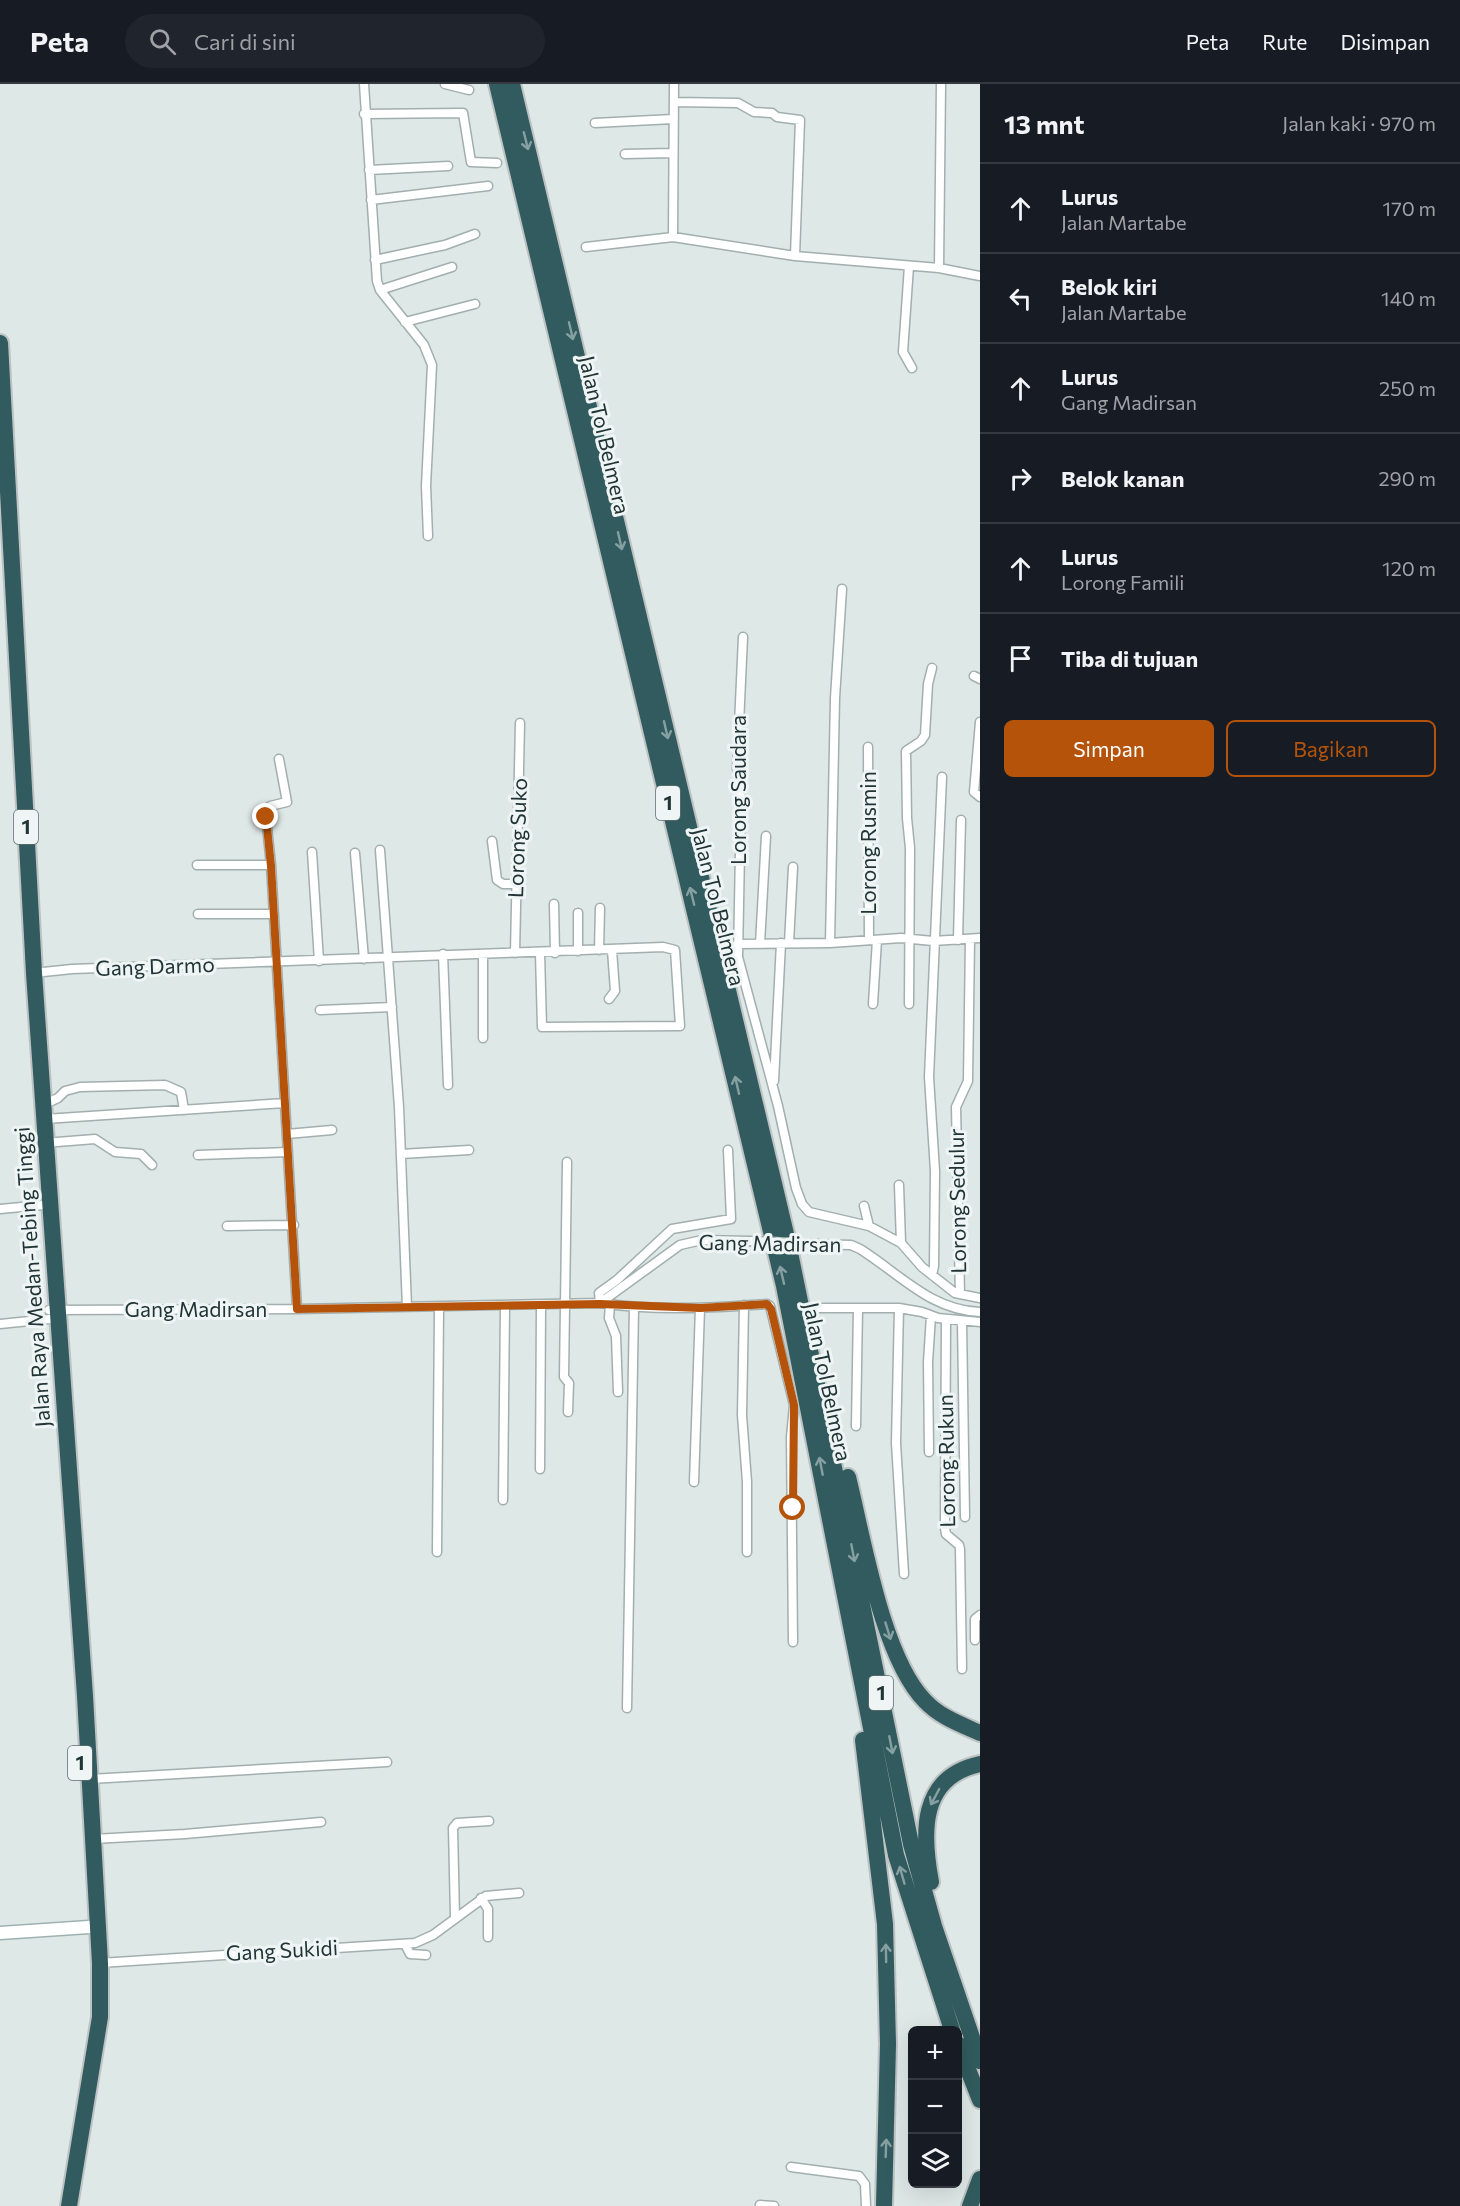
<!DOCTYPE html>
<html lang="id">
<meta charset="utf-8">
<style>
body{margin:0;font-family:Commissioner,sans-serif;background:#20242c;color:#f1f3f6}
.controls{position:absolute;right:18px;bottom:18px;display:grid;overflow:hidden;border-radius:9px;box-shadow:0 6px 24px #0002}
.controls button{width:54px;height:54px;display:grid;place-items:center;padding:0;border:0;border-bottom:2px solid #363941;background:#171b24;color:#f1f3f6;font:30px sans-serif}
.stop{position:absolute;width:18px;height:18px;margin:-14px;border:4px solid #b45309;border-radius:50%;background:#fff}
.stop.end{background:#b45309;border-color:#fff;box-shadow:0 2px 6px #0008}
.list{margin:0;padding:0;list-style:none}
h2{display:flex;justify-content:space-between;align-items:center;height:78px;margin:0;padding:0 24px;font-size:26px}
h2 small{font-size:20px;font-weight:400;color:#9ea1a6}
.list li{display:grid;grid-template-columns:39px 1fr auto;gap:18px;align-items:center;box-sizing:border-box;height:90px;padding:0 24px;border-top:2px solid #363941}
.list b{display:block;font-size:22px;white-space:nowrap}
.list p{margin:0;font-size:20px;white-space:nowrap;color:#9ea1a6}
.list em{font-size:20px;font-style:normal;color:#9ea1a6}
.actions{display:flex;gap:12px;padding:18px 24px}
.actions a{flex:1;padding:14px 0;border:2px solid #b45309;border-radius:9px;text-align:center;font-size:21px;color:#b45309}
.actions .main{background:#b45309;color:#fff}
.icon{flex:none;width:33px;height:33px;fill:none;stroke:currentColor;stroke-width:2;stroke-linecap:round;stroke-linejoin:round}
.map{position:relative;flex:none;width:980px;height:2122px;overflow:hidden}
header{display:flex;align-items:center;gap:36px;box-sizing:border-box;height:84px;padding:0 30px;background:#171b24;border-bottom:2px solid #363941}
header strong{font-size:28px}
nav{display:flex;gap:33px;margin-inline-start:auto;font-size:21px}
.search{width:420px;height:54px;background:#20242c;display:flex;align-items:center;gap:15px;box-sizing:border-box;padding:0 21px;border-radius:33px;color:#9ea1a6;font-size:22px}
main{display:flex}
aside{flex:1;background:#171b24}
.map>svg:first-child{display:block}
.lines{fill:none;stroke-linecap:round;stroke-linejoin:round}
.street-casing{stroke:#a2afae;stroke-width:11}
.secondary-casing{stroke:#9fb2b1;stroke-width:15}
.highway-casing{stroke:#bdc2c3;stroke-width:20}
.street{stroke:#fff;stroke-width:8}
.secondary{stroke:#fff;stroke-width:12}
.highway{stroke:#315b5e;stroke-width:16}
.street-bridge-casing{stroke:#a2afae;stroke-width:11;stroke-linecap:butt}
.street-bridge{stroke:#fff;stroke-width:8}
.oneway{stroke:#86a0a2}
.route{stroke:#b45309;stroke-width:8}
.labels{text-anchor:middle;stroke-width:6;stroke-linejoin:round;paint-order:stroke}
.shield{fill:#eef5f4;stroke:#5f6f6f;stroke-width:1.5}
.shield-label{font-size:20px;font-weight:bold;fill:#223536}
.street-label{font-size:21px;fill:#223536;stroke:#eef5f4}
</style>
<header>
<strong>Peta</strong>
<div class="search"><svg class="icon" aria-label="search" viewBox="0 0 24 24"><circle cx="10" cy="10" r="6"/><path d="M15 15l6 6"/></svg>Cari di sini</div>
<nav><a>Peta</a><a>Rute</a><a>Disimpan</a></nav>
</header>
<main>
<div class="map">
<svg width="980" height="2122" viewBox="0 0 980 2122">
<rect width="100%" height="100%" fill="#dee8e6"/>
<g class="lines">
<g class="street-casing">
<path id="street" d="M 364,0 L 377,197 L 380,206 L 424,261 L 432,281 L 426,402 L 428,452
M 445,0 L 469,6
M 674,0 L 673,153 L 795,172 L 939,184 L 980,192
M 674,18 L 738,19 L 754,28 L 772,29 L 777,33 L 800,36 L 795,172
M 364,30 L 463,29 L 471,78 L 497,79
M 595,39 L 673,35
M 625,70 L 672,69
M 369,86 L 448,82
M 371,116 L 488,102
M 586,163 L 673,153
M 375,176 L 445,161 L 475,150
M 909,182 L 903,268 L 912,284
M 939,184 L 941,0
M 380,206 L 452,183
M 405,238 L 475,220
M 743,553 L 737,684 L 741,714 L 738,873 L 778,1022 L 796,1104 L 802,1120 L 809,1128 L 869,1142 L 901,1159 L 922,1183 L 955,1209 L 980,1214
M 974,592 L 980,595
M 980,638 L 974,708 L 980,713
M 868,663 L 869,856
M 279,675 L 287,718 L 270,722 L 266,733 L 271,781 L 297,1225
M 492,757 L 497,796 L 503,800 L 516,800
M 380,766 L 399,1023 L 407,1223
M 312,768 L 319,877
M 355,769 L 364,875
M 197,781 L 271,781
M 554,820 L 555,869
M 578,829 L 578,867
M 198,830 L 274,830
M 958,856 L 961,736
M 789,859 L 793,783
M 830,859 L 835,614 L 842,505
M 737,860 L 830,859 L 901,854 L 933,857 L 980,854
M 760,860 L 766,752
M 599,866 L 600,824
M 515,869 L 520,639
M 443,870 L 448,1001
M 34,889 L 72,885 L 663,863 L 675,866 L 680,942 L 542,943 L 540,869
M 609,915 L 615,907 L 612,866
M 873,920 L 877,856
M 909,920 L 910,764 L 907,734 L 906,667 L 921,657 L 925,651 L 928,600 L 932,584
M 320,926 L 392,923
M 483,954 L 483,871
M 774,997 L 781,859
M 45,1020 L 58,1014 L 65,1007 L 80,1003 L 165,1001 L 181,1008 L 184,1026
M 45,1035 L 285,1019
M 287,1050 L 332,1046
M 44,1059 L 95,1055 L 115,1068 L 141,1070 L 152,1081
M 728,1066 L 731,1135 L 672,1145 L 617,1196 L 599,1209 L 600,1219 C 655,1227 712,1224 767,1220 L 770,1222 L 794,1321 L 791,1353 L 793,1558
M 401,1070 L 469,1066
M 198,1071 L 288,1068
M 567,1078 L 564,1293 L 569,1299 L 568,1328
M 899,1101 L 901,1159
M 864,1122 L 869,1142
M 0,1125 L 43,1121
M 227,1142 L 294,1141
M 811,1160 L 851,1161 L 860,1165 C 900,1190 930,1226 980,1228
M 932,1191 L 934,1182 L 935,1087 L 929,993 L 942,693
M 960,1210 L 956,1023 L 968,997 L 970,855
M 610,1221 L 609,1234 L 616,1252 L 618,1308
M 744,1221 L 742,1331 L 747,1398 L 747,1468
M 819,1224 L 899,1224 L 922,1228 L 938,1234 L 980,1238
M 899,1224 L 896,1359 L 904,1490
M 49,1226 L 297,1225 L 600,1219 L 680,1161 L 702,1156 L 749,1157
M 946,1235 L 945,1444 L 946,1450 L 959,1461 L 960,1465 L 962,1585
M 962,1237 L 965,1433
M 0,1240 L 49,1235
M 856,1342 L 858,1224
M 929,1368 L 928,1278 L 931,1232
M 540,1385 L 541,1222
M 694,1398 L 700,1224
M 503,1416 L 505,1221
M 437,1468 L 439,1223
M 975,1556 L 975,1535 L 980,1531
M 627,1624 L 634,1223
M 90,1695 L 387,1678
M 93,1755 L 185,1750 L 321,1738
M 481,1814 L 488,1825 L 488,1853
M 455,1833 L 453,1744 L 457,1739 L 489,1737
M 405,1860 L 410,1870 L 426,1871
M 100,1879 L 415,1859 L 433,1851 L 486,1812 L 519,1809
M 791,2083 L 859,2092 L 865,2100 L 866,2122
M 760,2121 L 774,2122"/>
</g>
<g class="secondary-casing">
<path id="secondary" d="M 0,1849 L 89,1843"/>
</g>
<g class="highway-casing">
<path id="highway" d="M 497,0 L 784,1202 L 896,1771 L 952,1946
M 512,0 L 787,1154 L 911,1760 L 934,1842 L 980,1977
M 0,259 L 34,889 L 85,1612 L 100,1879 L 100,1933 L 69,2122
M 848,1393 C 863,1453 882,1573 925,1617 C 940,1633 960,1640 980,1649
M 863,1656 L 885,1840 L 888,1960 L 884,2122
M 931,1798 C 922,1750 919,1693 980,1680
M 958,1960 L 980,2016
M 970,2122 L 980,2095"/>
</g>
<use href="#street" class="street"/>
<use href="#secondary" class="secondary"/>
<use href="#highway" class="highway"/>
<g class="street-bridge-casing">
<path id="street-bridge" d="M 749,1157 L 811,1160"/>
</g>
<use href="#street-bridge" class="street-bridge"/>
</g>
<defs><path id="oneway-shaft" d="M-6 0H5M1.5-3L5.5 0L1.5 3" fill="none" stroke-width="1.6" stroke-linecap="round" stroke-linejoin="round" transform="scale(1.5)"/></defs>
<g class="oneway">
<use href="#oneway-shaft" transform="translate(526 57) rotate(76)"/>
<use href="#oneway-shaft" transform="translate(571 247) rotate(77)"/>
<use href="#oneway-shaft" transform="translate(620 457) rotate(77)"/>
<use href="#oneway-shaft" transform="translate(666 646) rotate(77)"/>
<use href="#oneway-shaft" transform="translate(692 812) rotate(-104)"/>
<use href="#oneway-shaft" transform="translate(737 1001) rotate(-103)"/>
<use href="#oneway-shaft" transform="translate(782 1191) rotate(-103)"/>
<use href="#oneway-shaft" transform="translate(821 1382) rotate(-101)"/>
<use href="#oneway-shaft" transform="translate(853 1469) rotate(79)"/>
<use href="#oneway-shaft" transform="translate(888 1547) rotate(73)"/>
<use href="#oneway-shaft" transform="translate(891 1661) rotate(79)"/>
<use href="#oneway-shaft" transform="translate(935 1713) rotate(118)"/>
<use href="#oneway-shaft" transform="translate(902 1791) rotate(-106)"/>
<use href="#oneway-shaft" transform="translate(886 1869) rotate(-91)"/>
<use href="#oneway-shaft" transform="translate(886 2064) rotate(-88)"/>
</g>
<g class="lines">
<path class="route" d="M 266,733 L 271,782 L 297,1225 L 600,1220 L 700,1224 L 767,1220 L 771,1225 L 794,1321 L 793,1424"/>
</g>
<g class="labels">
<g class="shield">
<rect x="656" y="702" width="24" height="34" rx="4.5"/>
<rect x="14" y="726" width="24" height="34" rx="4.5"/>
<rect x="869" y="1592" width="24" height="34" rx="4.5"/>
<rect x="68" y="1662" width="24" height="34" rx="4.5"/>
</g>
<g class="shield-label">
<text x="668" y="726">1</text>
<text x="26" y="750">1</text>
<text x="881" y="1616">1</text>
<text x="80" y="1686">1</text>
</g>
<g class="street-label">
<text transform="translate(604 351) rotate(77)" y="7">Jalan Tol Belmera</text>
<text transform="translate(739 706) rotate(-90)" y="7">Lorong Saudara</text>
<text transform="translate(518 754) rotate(-88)" y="7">Lorong Suko</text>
<text transform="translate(869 759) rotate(-90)" y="7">Lorong Rusmin</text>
<text transform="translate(718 823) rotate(76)" y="7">Jalan Tol Belmera</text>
<text transform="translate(155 883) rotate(-2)" y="7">Gang Darmo</text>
<text transform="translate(958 1117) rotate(-91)" y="7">Lorong Sedulur</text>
<text transform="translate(770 1160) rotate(1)" y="7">Gang Madirsan</text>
<text transform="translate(33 1193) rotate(-94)" y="7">Jalan Raya Medan-Tebing Tinggi</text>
<text x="196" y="1233">Gang Madirsan</text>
<text transform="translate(827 1298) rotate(78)" y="7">Jalan Tol Belmera</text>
<text transform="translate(947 1377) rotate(-91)" y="7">Lorong Rukun</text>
<text transform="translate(282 1867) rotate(-3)" y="7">Gang Sukidi</text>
</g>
</g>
</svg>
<div class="controls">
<button>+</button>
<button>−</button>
<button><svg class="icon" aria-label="layers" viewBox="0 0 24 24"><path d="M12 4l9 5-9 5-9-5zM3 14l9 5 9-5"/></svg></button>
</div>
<div class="stop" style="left:793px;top:1424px"></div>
<div class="stop end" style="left:266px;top:733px"></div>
</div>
<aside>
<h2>13 mnt<small>Jalan kaki · 970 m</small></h2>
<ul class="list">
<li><svg class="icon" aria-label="ahead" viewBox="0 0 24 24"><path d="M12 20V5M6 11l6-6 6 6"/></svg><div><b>Lurus</b><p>Jalan Martabe</p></div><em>170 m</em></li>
<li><svg class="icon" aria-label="left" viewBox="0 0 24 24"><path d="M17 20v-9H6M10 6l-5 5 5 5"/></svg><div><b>Belok kiri</b><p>Jalan Martabe</p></div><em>140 m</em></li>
<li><svg class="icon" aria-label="ahead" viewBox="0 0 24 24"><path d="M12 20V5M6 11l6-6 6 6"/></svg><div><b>Lurus</b><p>Gang Madirsan</p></div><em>250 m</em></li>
<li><svg class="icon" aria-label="right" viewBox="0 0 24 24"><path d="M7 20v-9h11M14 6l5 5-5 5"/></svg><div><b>Belok kanan</b></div><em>290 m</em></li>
<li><svg class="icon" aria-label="ahead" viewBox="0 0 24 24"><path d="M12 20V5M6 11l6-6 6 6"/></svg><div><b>Lurus</b><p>Lorong Famili</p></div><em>120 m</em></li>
<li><svg class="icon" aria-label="arrive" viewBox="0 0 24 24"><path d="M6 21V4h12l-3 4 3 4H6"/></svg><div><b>Tiba di tujuan</b></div></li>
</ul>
<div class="actions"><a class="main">Simpan</a><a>Bagikan</a></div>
</aside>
</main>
